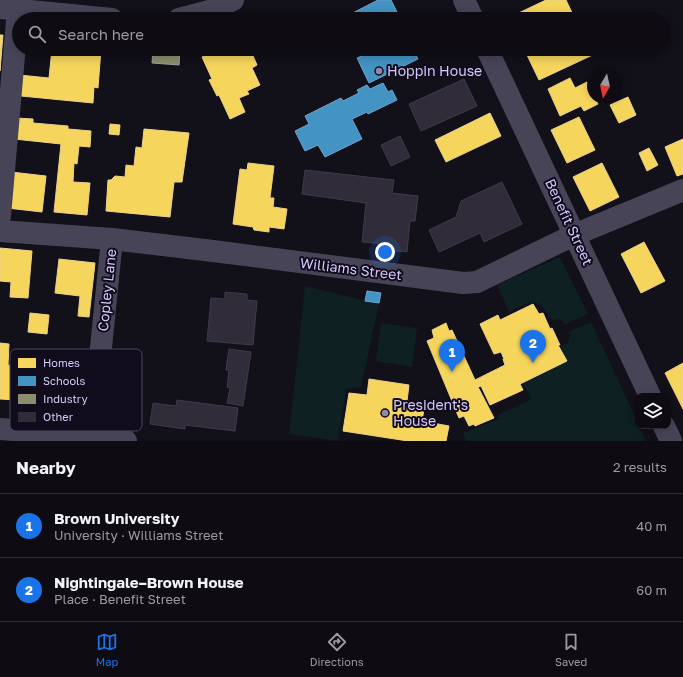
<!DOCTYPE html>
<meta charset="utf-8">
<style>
body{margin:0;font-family:"Golos Text",sans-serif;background:#17151b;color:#f1f3f6}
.controls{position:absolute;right:12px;bottom:12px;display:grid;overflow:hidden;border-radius:8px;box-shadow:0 2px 10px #0003}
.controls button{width:36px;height:36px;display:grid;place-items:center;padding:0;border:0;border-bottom:1px solid #2e2c32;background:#0e0c12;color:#f1f3f6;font:20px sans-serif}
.compass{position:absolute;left:587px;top:68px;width:36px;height:36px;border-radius:50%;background:#0e0c12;box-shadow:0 2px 10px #0003;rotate:189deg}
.you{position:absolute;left:385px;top:252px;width:14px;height:14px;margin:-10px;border:3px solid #fff;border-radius:50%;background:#1a73e8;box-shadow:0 0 0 6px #1a73e833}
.badge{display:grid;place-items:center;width:26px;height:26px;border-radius:50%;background:#1a73e8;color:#fff;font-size:13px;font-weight:700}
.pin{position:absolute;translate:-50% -33px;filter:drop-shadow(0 1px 2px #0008)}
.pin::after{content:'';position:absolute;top:21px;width:14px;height:12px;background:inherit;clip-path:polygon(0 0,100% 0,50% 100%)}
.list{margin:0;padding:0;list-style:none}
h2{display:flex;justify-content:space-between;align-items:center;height:52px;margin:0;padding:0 16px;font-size:17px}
h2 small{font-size:13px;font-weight:400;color:#9b9b9f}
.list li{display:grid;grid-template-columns:26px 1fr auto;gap:12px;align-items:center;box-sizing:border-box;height:64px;padding:0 16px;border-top:1px solid #2e2c32}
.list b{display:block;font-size:15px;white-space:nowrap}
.list p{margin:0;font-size:13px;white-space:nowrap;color:#9b9b9f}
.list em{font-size:13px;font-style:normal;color:#9b9b9f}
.icon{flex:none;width:22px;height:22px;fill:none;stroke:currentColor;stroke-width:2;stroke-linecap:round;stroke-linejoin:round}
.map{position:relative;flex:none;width:683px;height:441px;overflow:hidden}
.search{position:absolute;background:#0e0c12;box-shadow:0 2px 10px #0003;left:12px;right:12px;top:12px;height:44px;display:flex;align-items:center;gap:10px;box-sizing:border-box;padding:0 14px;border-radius:22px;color:#9b9b9f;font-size:15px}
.sheet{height:180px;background:#0e0c12}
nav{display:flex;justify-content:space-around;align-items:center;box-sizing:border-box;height:56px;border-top:1px solid #2e2c32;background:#0e0c12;font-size:11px;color:#9b9b9f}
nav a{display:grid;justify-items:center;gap:2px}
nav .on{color:#1a73e8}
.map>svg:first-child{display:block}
.green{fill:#0f2022}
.homes{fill:#f6d55c;stroke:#ecd18c}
.schools{fill:#4393c3;stroke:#6fa3d4}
.industry{fill:#8c8c6e;stroke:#a29e99}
.building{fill:#302c3a;stroke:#403a4c}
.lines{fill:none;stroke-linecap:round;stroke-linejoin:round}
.minor{stroke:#484458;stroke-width:22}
.tertiary{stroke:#484458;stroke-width:22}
.poi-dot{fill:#9188ac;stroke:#110c1b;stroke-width:1.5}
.labels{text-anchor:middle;stroke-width:4;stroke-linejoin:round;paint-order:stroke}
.poi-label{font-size:14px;fill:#d6c8fc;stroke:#110c1b;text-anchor:start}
.street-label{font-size:14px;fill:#d6c8fc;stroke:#110c1b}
.key{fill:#110c1b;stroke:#4c445e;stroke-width:1}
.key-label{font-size:11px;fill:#d6c8fc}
</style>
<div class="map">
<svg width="683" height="441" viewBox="0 0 683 441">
<rect width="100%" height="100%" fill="#121018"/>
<path class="green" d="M 560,257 L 588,314 L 565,325 L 561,320 L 557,319 L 552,321 C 537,295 533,300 509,312 L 497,285 Z
M 305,286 L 379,304 L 361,387 L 346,389 L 338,441 L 289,434 Z
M 591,322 L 638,423 L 638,426 L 639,426 L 646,441 L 466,441 L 463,433 L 499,419 L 498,415 L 531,399 L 523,382 L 566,361 L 560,347 L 568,343 L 570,334 L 568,332 Z
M 381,323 L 417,328 L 412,367 L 376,361 Z"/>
<path class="homes" d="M 546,0 L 566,0 L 575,19 L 509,19 L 508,18 Z
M 0,35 L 3,35 L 0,71 Z
M 52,49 L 101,49 L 98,88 L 94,87 L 93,103 L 21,96 L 19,75 L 49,78 Z
M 220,49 L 250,49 L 257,65 L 252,68 L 260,85 L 247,91 L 249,94 L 239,98 L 245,112 L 230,119 L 219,95 L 217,96 L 209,80 L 212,79 L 202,57 Z
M 540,49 L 598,49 L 599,52 L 539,80 L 527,55 Z
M 570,78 L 575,88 L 587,82 L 593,94 L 593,98 L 595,98 L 598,104 L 584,111 L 581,106 L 560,116 L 548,89 Z
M 628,97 L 636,115 L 619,123 L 610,105 Z
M 490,113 L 501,136 L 446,162 L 435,140 Z
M 579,117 L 595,150 L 567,163 L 551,130 Z
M 16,118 L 33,119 L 33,123 L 68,126 L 68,129 L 91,131 L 90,147 L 79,146 L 77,164 L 74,163 L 73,182 L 90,183 L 87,215 L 54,212 L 61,144 L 14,139 Z
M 110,124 L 120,125 L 119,135 L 109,134 Z
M 144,129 L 189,133 L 182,182 L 174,182 L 170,217 L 106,211 L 108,180 L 111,180 L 115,176 L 125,177 L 126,165 L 134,166 L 136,147 L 142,148 Z
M 683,139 L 683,174 L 677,176 L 665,147 Z
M 649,148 L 658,165 L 647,171 L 639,153 Z
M 248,163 L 274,166 L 270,198 L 274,198 L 273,207 L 287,209 L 284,229 L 269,227 L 269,232 L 254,230 L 253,227 L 233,224 L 240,169 L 247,170 Z
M 602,163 L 619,197 L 590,211 L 573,177 Z
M 11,172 L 46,176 L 42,212 L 7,208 Z
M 644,242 L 665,281 L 641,293 L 621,254 Z
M 0,248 L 32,251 L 28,298 L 10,297 L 11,282 L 0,281 Z
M 59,259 L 95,263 L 89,317 L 78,316 L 80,296 L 55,293 Z
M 533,304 L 539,314 L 543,313 L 550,329 L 552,328 L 560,345 L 558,345 L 567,361 L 520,384 L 523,390 L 490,405 L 481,386 L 478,387 L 494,418 L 475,426 L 474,424 L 469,426 L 464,416 L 459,418 L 427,341 L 434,338 L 432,330 L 446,323 L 449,331 L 452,330 L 475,380 L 505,365 L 503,359 L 504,359 L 501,352 L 494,354 L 480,324 L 498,315 L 500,320 Z
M 30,313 L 49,315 L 47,334 L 28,332 Z
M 0,343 L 9,344 L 8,365 L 19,366 L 16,400 L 0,399 Z
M 683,363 L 683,409 L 665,373 Z
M 369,379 L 409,385 L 407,401 L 425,404 L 422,421 L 449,426 L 446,441 L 408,441 L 343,431 L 349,393 L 367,395 Z"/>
<path class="schools" d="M 378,0 L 391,0 L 399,16 L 394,19 L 341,19 Z
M 361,49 L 413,49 L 418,59 L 369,83 L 357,58 L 364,55 Z
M 383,83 L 388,92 L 392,90 L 397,100 L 368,114 L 367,112 L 352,119 L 362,139 L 325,157 L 318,145 L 305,151 L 295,131 L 309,124 L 305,116 L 341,98 L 343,101 L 359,93 L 357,90 L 367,85 L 370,89 Z
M 367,291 L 381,293 L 379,303 L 365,301 Z"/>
<path class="industry" d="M 153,49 L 180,49 L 179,65 L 152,63 Z"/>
<path class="building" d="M 464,79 L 477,106 L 421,131 L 409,104 Z
M 400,136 L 410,157 L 391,166 L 381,145 Z
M 305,170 L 394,180 L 392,193 L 418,196 L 415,221 L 410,221 L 407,252 L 387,250 L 387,244 L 362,242 L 366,203 L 302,194 Z
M 502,182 L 522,224 L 484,242 L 480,233 L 439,252 L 429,230 L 456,217 L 461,201 Z
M 225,292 L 247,294 L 247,300 L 257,301 L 253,345 L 207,341 L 211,298 L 225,299 Z
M 229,349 L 251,352 L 243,406 L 227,403 L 230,388 L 227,387 L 229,370 L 226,370 Z
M 177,400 L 238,408 L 235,431 L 185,425 L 185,429 L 150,424 L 153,403 L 176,406 Z"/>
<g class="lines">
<path class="minor" d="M 0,8 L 112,19
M 179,19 L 213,10 L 233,0
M 0,216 L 18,10
M 0,231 L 112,239 L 213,251 L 463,283 L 477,282 L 574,235 L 683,190
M 92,436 L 112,239"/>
<path class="tertiary" d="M 464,0 L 473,19
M 487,49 L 650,396
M 664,426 L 671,441
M 0,429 L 92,436 L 126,441"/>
</g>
<g class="poi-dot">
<circle cx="379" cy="71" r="4"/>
<circle cx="385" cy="413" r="4"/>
</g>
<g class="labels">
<g class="poi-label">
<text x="387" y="76">Hoppin House</text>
<text x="393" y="410">President's<tspan x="393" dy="16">House</tspan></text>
</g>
<g class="street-label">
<text transform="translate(569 222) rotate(65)" y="5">Benefit Street</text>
<text transform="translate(351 269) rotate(7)" y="5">Williams Street</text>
<text transform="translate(107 290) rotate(-84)" y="5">Copley Lane</text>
</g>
</g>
<rect x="10" y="349" width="132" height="82" rx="6" class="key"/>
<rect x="18" y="358" width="18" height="10" fill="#f6d55c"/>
<rect x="18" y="376" width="18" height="10" fill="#4393c3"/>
<rect x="18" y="394" width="18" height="10" fill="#8c8c6e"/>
<rect x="18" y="412" width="18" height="10" fill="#302c3a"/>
<g class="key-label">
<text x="43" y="367">Homes</text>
<text x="43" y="385">Schools</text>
<text x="43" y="403">Industry</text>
<text x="43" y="421">Other</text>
</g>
</svg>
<div class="controls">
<button><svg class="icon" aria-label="layers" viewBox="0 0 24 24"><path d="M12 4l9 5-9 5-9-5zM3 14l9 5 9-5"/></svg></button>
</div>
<svg class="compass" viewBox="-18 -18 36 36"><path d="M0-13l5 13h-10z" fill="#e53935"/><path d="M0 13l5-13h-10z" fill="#9b9b9f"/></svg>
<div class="you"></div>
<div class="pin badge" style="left:452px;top:372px">1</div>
<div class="pin badge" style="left:533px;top:363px">2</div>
<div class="search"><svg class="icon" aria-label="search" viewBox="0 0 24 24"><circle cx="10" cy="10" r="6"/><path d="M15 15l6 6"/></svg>Search here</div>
</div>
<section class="sheet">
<h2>Nearby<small>2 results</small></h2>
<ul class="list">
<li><span class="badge">1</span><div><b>Brown University</b><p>University · Williams Street</p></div><em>40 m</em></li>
<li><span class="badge">2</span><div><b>Nightingale–Brown House</b><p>Place · Benefit Street</p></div><em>60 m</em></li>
</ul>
</section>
<nav>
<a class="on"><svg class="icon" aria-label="map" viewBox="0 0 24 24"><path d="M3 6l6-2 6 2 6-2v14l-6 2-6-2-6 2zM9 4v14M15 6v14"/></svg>Map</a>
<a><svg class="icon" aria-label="directions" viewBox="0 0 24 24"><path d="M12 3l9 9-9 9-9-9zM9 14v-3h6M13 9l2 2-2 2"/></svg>Directions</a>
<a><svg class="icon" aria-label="saved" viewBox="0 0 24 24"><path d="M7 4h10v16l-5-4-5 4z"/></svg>Saved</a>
</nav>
